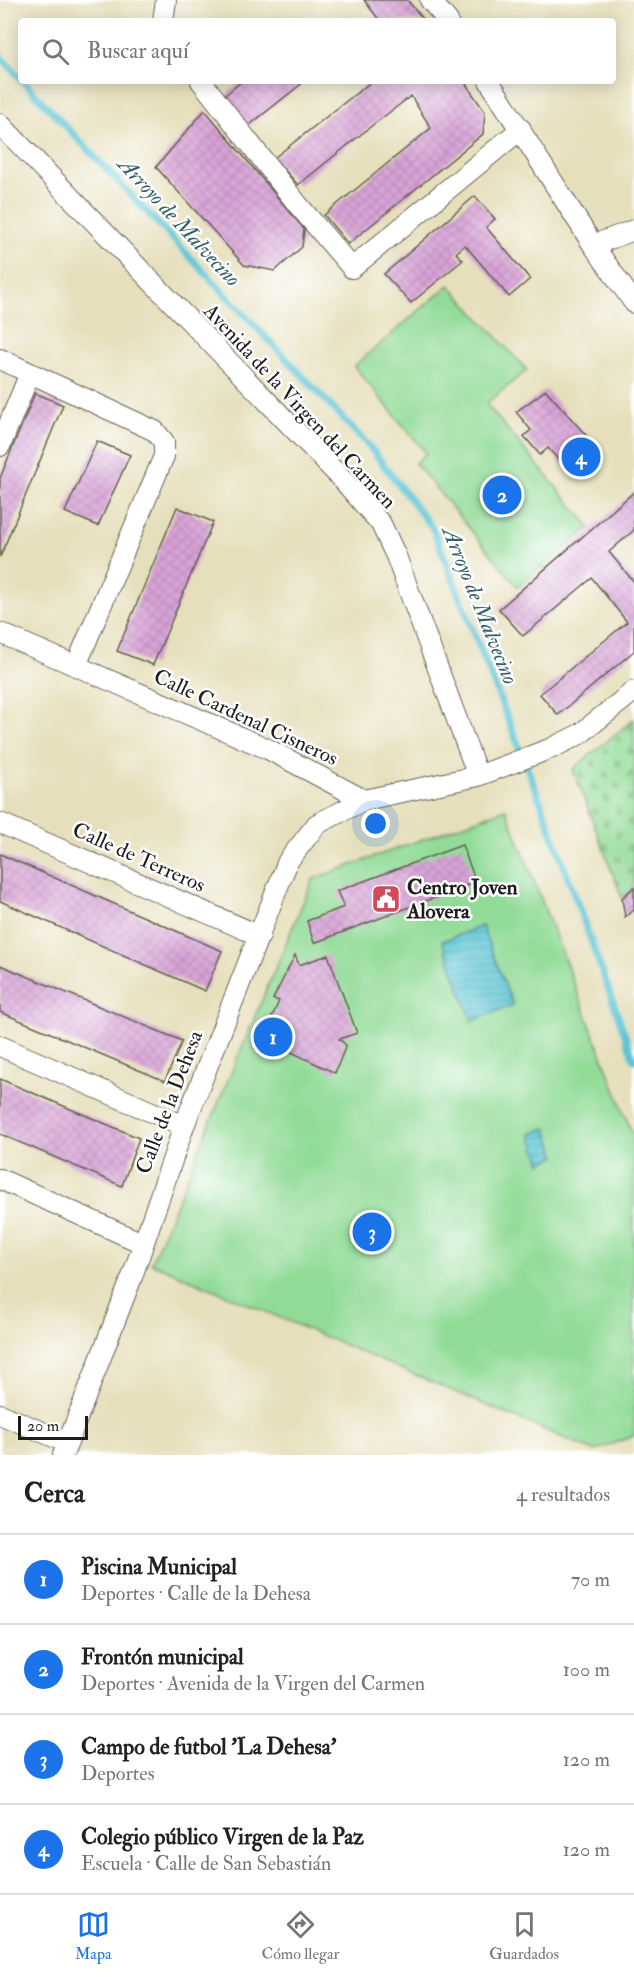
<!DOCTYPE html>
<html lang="es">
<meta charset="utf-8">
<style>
body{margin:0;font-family:"IM FELL Double Pica",serif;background:#f6f6f6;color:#222}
.scale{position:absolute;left:18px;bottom:15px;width:70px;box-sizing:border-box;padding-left:6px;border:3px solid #1c1c1c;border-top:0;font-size:16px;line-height:21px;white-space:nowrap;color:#1c1c1c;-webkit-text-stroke:4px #fff;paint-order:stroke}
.you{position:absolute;left:376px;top:824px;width:21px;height:21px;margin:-15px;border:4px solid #fff;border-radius:50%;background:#1a73e8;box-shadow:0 0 0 9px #1a73e833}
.badge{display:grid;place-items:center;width:39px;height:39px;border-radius:50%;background:#1a73e8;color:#fff;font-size:20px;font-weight:700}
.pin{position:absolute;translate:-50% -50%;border:3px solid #fff;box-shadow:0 2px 6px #0006}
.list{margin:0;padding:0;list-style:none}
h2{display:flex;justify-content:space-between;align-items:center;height:78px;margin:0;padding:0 24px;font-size:26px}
h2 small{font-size:20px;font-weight:400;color:#767676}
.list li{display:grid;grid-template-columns:39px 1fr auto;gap:18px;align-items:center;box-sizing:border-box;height:90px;padding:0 24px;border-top:2px solid #e0e0e0}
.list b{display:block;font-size:22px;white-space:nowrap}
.list p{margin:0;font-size:20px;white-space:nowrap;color:#767676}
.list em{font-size:20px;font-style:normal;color:#767676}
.icon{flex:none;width:33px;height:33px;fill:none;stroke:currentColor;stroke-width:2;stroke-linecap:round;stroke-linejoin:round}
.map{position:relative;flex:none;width:634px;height:1455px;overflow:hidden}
.search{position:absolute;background:#fff;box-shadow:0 3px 15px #0003;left:18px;right:18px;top:18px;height:66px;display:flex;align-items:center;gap:15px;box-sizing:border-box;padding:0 21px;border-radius:6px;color:#767676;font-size:22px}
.sheet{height:438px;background:#fff}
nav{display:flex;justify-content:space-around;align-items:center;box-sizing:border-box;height:84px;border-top:2px solid #e0e0e0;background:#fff;font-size:16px;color:#767676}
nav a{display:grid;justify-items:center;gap:3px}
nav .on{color:#1a73e8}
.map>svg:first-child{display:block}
.cemetery{fill:url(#cemetery-stones);stroke:#577c5a;stroke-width:1.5}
.pitch{fill:#92db97;stroke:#577c5a;stroke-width:1.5}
.water{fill:url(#water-rules);stroke:#3b7078;stroke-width:1.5}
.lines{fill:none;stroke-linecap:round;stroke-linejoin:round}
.stream{stroke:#5ac5d5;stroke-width:7}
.building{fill:url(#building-cross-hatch)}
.minor-casing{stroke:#636054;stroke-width:22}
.minor{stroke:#fff;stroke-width:20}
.labels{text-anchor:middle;stroke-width:5;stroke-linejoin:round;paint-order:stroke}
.street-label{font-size:21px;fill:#1c1c1c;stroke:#fff}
.poi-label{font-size:21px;font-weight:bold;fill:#1c1c1c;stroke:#fff;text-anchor:start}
.water-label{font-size:22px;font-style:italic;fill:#356066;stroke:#fff}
</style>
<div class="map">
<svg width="634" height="1455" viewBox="0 0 634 1455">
<defs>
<pattern id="cemetery-stones" width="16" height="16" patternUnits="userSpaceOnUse" patternTransform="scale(1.5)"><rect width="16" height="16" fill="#92db97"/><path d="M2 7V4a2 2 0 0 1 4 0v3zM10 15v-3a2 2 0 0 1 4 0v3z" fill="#7dbb82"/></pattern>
<pattern id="water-rules" width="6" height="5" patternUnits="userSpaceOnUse" patternTransform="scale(1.5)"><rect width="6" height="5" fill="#5ac5d5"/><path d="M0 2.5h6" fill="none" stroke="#4ea9b6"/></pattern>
<pattern id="building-cross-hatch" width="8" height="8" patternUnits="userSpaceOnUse" patternTransform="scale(1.5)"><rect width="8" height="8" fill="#d8a3d7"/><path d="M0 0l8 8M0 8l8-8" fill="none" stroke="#b98cb8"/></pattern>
</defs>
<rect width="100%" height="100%" fill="#fff"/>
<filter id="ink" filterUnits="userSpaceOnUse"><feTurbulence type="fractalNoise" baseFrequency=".0167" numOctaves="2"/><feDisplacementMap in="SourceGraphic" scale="12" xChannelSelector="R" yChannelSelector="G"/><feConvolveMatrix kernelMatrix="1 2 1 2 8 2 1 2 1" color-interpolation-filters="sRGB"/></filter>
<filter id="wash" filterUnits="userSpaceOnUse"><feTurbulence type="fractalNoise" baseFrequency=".008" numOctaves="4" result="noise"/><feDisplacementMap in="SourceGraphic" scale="24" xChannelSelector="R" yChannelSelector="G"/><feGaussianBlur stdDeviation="1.35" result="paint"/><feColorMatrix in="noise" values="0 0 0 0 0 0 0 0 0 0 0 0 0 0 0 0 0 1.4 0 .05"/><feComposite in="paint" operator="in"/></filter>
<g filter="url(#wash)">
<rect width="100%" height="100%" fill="#e6dfbb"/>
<path class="cemetery" d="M 634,719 L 634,887 L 622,898 L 573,769 Z"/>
<path class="pitch" d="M 449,285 L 527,370 L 486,404 L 590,527 L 518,587 L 415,463 L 426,453 L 354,366 Z
M 506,809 L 634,1138 L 634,1436 L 594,1451 L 151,1263 L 313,879 Z"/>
<path class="water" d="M 482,926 L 513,1005 L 472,1021 L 442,941 Z
M 546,1128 L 557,1156 L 541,1163 L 530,1134 Z"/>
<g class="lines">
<path class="stream" d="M 0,56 L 21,79
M 23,81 L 369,446 L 433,529 L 543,808 L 634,1060"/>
</g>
<g id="blocks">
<path class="building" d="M 364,0 L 407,0 L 425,21 L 380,21 Z
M 242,81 L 305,81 L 247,127 L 223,97 Z
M 372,81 L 464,81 L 485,112 L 483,134 L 348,244 L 324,215 L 431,128 L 411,96 L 374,124 L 298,185 L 274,158 Z
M 205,110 L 304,229 L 302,247 L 275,271 L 244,265 L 156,167 Z
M 475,196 L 495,219 L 486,227 L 530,279 L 509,297 L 465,245 L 456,253 L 463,260 L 411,303 L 384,274 Z
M 546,390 L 590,440 L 562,464 L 548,448 L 540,455 L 524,436 L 531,430 L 516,412 Z
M 35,393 L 63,405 L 0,557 L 0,478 Z
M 97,441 L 130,455 L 98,526 L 65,512 Z
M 634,492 L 634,530 L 609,552 L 634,582 L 634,651 L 558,715 L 540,694 L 627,622 L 592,578 L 523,636 L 499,609 Z
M 177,507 L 213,522 L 153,665 L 117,651 Z
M 462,845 L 476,882 L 314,943 L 307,921 L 344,907 L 337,891 Z
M 0,854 L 222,951 L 205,991 L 0,901 Z
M 634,887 L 634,910 L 625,917 L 622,898 Z
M 295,955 L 299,965 L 328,955 L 357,1033 L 339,1039 L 346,1045 L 335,1073 L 285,1049 L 295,1028 L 272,1017 L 279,1001 L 273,999 Z
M 0,965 L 182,1041 L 165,1081 L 0,1012 Z
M 0,1079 L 139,1138 L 122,1186 L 0,1134 Z"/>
</g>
</g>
<g filter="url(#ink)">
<use href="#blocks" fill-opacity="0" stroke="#636054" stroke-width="1.5"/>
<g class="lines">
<g class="minor-casing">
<path id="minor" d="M 430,0 L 448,21
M 163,21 L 166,0
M 201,81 L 299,206 L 352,268 L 521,129
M 489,81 L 593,245 L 634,303
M 0,124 L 342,479 L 381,524 L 396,556 L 478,776 L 552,748 L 580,734 L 634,691
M 593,245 L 634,230
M 0,359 L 155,431 L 164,442 L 164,456 L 76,666
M 0,446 L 30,373
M 0,633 L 268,749 L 364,800
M 0,823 L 260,936
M 0,1046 L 184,1126
M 0,1179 L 142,1243
M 0,1414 L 68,1443
M 63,1455 L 132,1277 L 184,1126 L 288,861 L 317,824 L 364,800 L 478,776"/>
</g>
<use href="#minor" class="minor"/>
</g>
</g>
<defs>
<g id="civic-square" transform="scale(1.5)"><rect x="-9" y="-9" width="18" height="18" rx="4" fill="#d1495b" stroke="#fff"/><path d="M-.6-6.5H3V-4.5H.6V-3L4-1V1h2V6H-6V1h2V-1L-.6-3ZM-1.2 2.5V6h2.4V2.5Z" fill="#fff"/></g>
</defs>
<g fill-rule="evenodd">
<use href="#civic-square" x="386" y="899"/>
</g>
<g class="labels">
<g class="street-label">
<text transform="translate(300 406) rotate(47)" y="7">Avenida de la Virgen del Carmen</text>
<text transform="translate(246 717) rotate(25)" y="7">Calle Cardenal Cisneros</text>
<text transform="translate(139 857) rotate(24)" y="7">Calle de Terreros</text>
<text transform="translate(169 1102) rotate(-69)" y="7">Calle de la Dehesa</text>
</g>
<g class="poi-label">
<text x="407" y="894">Centro Joven<tspan x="407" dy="24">Alovera</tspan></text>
</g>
<g class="water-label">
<text transform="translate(180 221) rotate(47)" y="8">Arroyo de Malvecino</text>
<text transform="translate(481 605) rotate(68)" y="8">Arroyo de Malvecino</text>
</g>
</g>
</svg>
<div class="scale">20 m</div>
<div class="you"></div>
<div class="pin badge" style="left:273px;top:1037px">1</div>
<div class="pin badge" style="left:502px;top:495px">2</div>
<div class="pin badge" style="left:372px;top:1232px">3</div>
<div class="pin badge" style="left:581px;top:457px">4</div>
<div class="search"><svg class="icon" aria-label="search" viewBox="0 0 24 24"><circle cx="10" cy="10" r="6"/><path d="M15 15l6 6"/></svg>Buscar aquí</div>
</div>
<section class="sheet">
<h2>Cerca<small>4 resultados</small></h2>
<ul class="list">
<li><span class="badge">1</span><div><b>Piscina Municipal</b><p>Deportes · Calle de la Dehesa</p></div><em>70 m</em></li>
<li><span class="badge">2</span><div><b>Frontón municipal</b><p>Deportes · Avenida de la Virgen del Carmen</p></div><em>100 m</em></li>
<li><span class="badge">3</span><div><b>Campo de futbol 'La Dehesa'</b><p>Deportes</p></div><em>120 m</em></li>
<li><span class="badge">4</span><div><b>Colegio público Virgen de la Paz</b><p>Escuela · Calle de San Sebastián</p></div><em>120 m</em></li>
</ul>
</section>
<nav>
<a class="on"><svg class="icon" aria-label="map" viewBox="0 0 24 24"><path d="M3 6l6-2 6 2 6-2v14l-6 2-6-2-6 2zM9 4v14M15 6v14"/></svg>Mapa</a>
<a><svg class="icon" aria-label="directions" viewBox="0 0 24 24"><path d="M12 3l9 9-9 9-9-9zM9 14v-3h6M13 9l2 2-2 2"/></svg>Cómo llegar</a>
<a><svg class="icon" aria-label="saved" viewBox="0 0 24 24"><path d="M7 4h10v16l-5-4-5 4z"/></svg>Guardados</a>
</nav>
